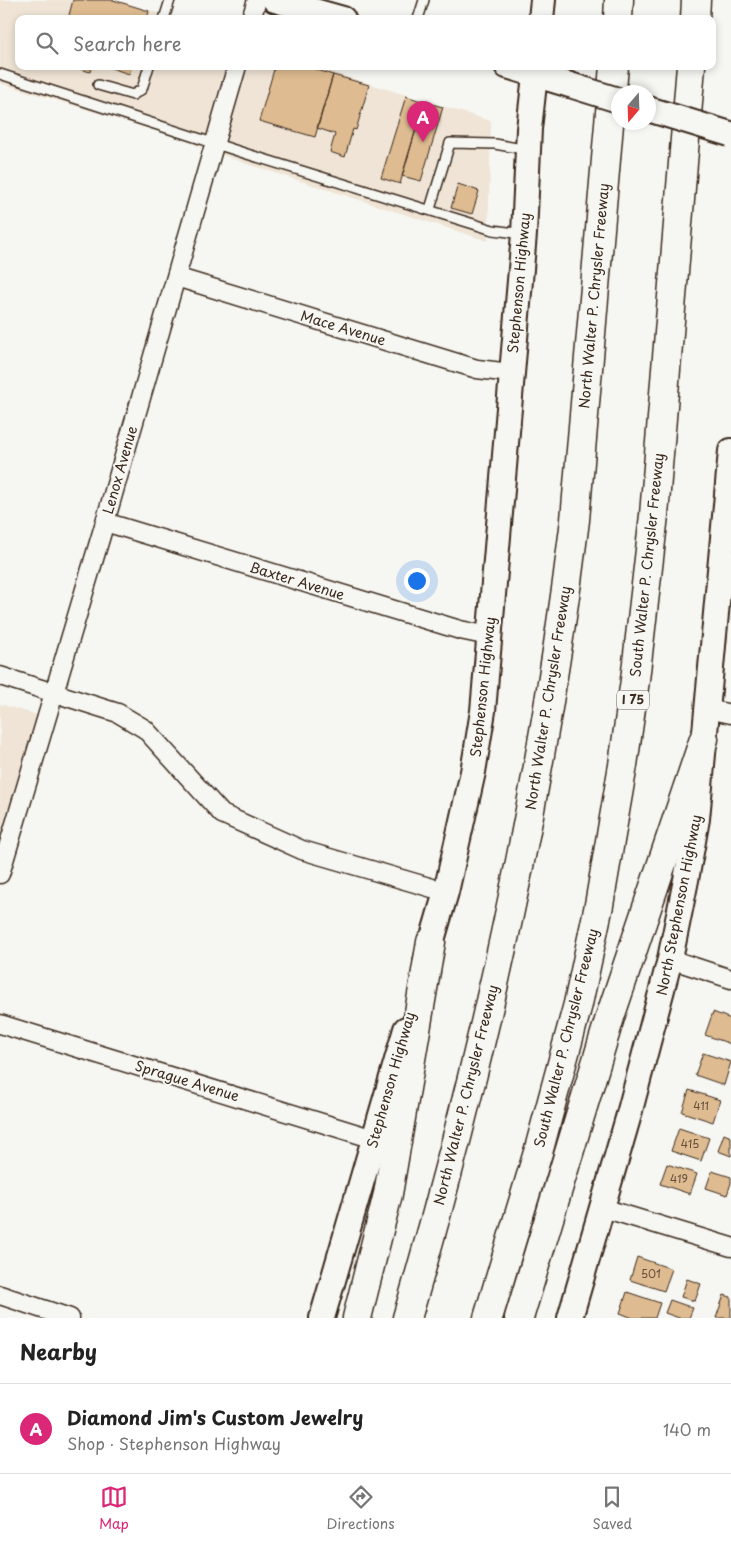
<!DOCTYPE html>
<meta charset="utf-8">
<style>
body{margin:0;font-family:"Playpen Sans",sans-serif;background:#f2f2f2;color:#222}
.compass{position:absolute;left:611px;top:85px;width:45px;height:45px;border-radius:50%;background:#fff;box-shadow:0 2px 8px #0003;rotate:199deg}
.you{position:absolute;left:416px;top:580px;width:18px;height:18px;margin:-12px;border:4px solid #fff;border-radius:50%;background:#1a73e8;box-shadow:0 0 0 8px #1a73e833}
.badge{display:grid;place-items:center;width:32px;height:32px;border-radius:50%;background:#db2777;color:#fff;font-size:16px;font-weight:700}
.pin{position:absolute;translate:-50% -41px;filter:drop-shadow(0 1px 2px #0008)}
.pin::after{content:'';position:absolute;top:26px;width:18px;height:15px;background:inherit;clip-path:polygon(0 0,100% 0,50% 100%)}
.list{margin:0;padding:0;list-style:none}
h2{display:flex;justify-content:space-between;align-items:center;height:65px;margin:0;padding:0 20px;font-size:21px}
h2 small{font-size:16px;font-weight:400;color:#767676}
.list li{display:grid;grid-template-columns:32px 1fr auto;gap:15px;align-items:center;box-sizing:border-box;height:90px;padding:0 20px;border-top:1px solid #e0e0e0}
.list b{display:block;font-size:19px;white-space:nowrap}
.list p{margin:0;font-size:16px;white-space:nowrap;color:#767676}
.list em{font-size:16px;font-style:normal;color:#767676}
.icon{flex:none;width:28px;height:28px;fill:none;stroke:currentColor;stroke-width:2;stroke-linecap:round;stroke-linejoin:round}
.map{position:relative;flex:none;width:731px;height:1318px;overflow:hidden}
.search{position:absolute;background:#fff;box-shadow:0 2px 8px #0003;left:15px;right:15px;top:15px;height:55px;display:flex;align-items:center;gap:12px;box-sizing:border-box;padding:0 18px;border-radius:10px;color:#767676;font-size:19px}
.sheet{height:155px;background:#fff}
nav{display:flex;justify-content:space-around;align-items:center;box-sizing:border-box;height:70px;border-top:1px solid #e0e0e0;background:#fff;font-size:14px;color:#767676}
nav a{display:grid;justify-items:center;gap:2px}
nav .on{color:#db2777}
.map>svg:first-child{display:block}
.built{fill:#efe4d5}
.building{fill:#debb90;stroke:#3b2a1e}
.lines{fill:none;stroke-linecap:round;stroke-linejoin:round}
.lane-casing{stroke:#3b2a1e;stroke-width:12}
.street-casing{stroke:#3b2a1e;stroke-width:21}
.secondary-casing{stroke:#3b2a1e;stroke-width:28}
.highway-casing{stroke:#3b2a1e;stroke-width:31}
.lane{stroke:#f6f6f2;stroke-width:9}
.street{stroke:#f6f6f2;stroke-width:18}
.secondary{stroke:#f6f6f2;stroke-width:24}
.highway{stroke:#f6f6f2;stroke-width:28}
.secondary-bridge-casing{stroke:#3b2a1e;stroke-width:28;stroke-linecap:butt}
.secondary-bridge{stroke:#f6f6f2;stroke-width:24}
.labels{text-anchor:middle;stroke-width:4;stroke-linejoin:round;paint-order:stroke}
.number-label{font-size:11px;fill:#644e3a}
.shield{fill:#f6f6f2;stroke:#73675e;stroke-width:1}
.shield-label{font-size:12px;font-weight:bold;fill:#3b2a1e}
.street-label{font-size:14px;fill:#3b2a1e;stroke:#f6f6f2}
</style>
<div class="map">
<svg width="731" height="1318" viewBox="0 0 731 1318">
<rect width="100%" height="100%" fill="#f6f6f2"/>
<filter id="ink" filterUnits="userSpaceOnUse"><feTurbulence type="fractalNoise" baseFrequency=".02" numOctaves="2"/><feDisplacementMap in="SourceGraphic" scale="10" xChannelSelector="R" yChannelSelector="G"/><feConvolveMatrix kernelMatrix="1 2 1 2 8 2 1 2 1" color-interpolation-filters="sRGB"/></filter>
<g filter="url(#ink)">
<path class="built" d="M 0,0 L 115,0 L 177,19 L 19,19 L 19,66 L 311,66 L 491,121 L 488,241 L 247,164 L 173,136 L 0,83 Z
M 0,704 L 47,718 L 0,880 Z"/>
<path class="building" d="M 73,0 L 113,0 L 149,11 L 147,19 L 68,19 Z
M 71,66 L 92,66 L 90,72 Z
M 105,66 L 132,66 L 129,74 Z
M 275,66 L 305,66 L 333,75 L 315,137 L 259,121 Z
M 333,75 L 369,85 L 356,130 L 353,129 L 345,157 L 330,152 L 335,134 L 317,128 Z
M 406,96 L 424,102 L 400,184 L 381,178 Z
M 424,102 L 443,107 L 421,181 L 402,176 Z
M 458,184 L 479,191 L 472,214 L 451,208 Z
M 713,1012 L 731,1019 L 731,1044 L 705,1035 Z
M 703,1053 L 731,1062 L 724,1085 L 695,1075 Z
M 689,1090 L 720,1100 L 713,1122 L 682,1112 Z
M 679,1128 L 709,1138 L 701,1161 L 671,1151 Z
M 724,1134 L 731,1137 L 731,1156 L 718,1151 Z
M 667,1164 L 697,1174 L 690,1194 L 660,1184 Z
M 712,1171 L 731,1177 L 731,1183 L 727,1195 L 706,1188 Z
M 637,1257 L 672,1269 L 664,1291 L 630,1280 Z
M 687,1279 L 701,1284 L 695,1301 L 681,1297 Z
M 627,1292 L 660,1303 L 655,1318 L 633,1318 L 620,1313 Z
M 724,1295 L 731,1297 L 731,1318 L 716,1318 Z
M 670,1300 L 693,1308 L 689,1318 L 679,1318 L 665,1313 Z"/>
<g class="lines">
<g class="lane-casing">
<path id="lane" d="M 164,19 L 170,0
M 418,19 L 424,0
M 0,74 L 247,154 L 493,230 L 524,234
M 98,85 L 133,95 L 142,89 L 149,66
M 430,209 L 450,143 L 495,144 L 528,150"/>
</g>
<g class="street-casing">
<path id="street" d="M 251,19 L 257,0
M 176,277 L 477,369 L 511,373
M 105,522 L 460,630 L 489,636
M 0,676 L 118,713 L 145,729 L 222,814 L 302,850 L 446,892
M 708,709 L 731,714
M 0,874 L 105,522 L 237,66
M 670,959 L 731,979
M 0,1024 L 374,1139
M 603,1208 L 731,1247
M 0,1295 L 70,1318"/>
</g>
<g class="secondary-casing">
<path id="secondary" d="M 275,0 L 343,19
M 541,19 L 543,0
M 507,66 L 570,85
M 426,961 L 446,892 L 473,772 L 483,711 L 524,234 L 529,129 L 536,66
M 322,1318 L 406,1029
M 570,1318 L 628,1118 L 670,959 L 686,880 L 697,819 L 731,451"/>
</g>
<g class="highway-casing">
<path id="highway" d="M 618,19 L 619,0
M 695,19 L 696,0
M 357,1318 L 388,1194 L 431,942
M 407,1318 C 484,1057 542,790 575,520 L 614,66
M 488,1318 L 539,1149 L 578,1004 L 599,905 L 623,765 L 635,680 L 654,515 L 691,66
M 519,1318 L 611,1014 L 704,739"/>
</g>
<use href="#lane" class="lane"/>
<use href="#street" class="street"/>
<use href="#secondary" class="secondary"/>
<use href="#highway" class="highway"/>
<g class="secondary-bridge-casing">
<path id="secondary-bridge" d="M 570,85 L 618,100
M 648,109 L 730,134"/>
</g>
<use href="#secondary-bridge" class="secondary-bridge"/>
</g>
</g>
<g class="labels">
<g class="number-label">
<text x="701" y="1110">411</text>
<text x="690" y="1148">415</text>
<text x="679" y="1183">419</text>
<text x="651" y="1278">501</text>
</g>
<rect class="shield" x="617" y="690.5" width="32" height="19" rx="4"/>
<g class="shield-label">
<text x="633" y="704">I 75</text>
</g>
<g class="street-label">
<text transform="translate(519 283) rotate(-85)" y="5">Stephenson Highway</text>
<text transform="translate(594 296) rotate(-85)" y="5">North Walter P. Chrysler Freeway</text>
<text transform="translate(343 328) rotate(17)" y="5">Mace Avenue</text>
<text transform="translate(120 470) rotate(-74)" y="5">Lenox Avenue</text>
<text transform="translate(647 565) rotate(-84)" y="5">South Walter P. Chrysler Freeway</text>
<text transform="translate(297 581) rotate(17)" y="5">Baxter Avenue</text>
<text transform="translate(483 687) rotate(-84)" y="5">Stephenson Highway</text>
<text transform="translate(548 698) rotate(-81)" y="5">North Walter P. Chrysler Freeway</text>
<text transform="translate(679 905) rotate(-79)" y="5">North Stephenson Highway</text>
<text transform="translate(566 1038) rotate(-76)" y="5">South Walter P. Chrysler Freeway</text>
<text transform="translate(391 1080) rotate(-74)" y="5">Stephenson Highway</text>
<text transform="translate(187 1081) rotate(17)" y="5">Sprague Avenue</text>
<text transform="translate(466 1095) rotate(-76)" y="5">North Walter P. Chrysler Freeway</text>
</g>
</g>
</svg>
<svg class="compass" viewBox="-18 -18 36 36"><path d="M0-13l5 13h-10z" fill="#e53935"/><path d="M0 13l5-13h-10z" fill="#767676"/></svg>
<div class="you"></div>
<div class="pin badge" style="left:423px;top:142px">A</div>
<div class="search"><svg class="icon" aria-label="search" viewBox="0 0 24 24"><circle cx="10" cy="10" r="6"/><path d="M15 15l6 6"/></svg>Search here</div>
</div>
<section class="sheet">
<h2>Nearby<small></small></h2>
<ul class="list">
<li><span class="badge">A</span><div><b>Diamond Jim's Custom Jewelry</b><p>Shop · Stephenson Highway</p></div><em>140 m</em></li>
</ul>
</section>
<nav>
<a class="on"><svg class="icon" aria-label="map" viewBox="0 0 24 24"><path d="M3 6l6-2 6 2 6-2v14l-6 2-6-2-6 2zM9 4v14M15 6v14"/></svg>Map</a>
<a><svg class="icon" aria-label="directions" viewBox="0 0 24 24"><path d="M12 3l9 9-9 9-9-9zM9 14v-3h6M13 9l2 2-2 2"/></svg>Directions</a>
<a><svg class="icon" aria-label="saved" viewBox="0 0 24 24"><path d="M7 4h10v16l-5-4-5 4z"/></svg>Saved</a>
</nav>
